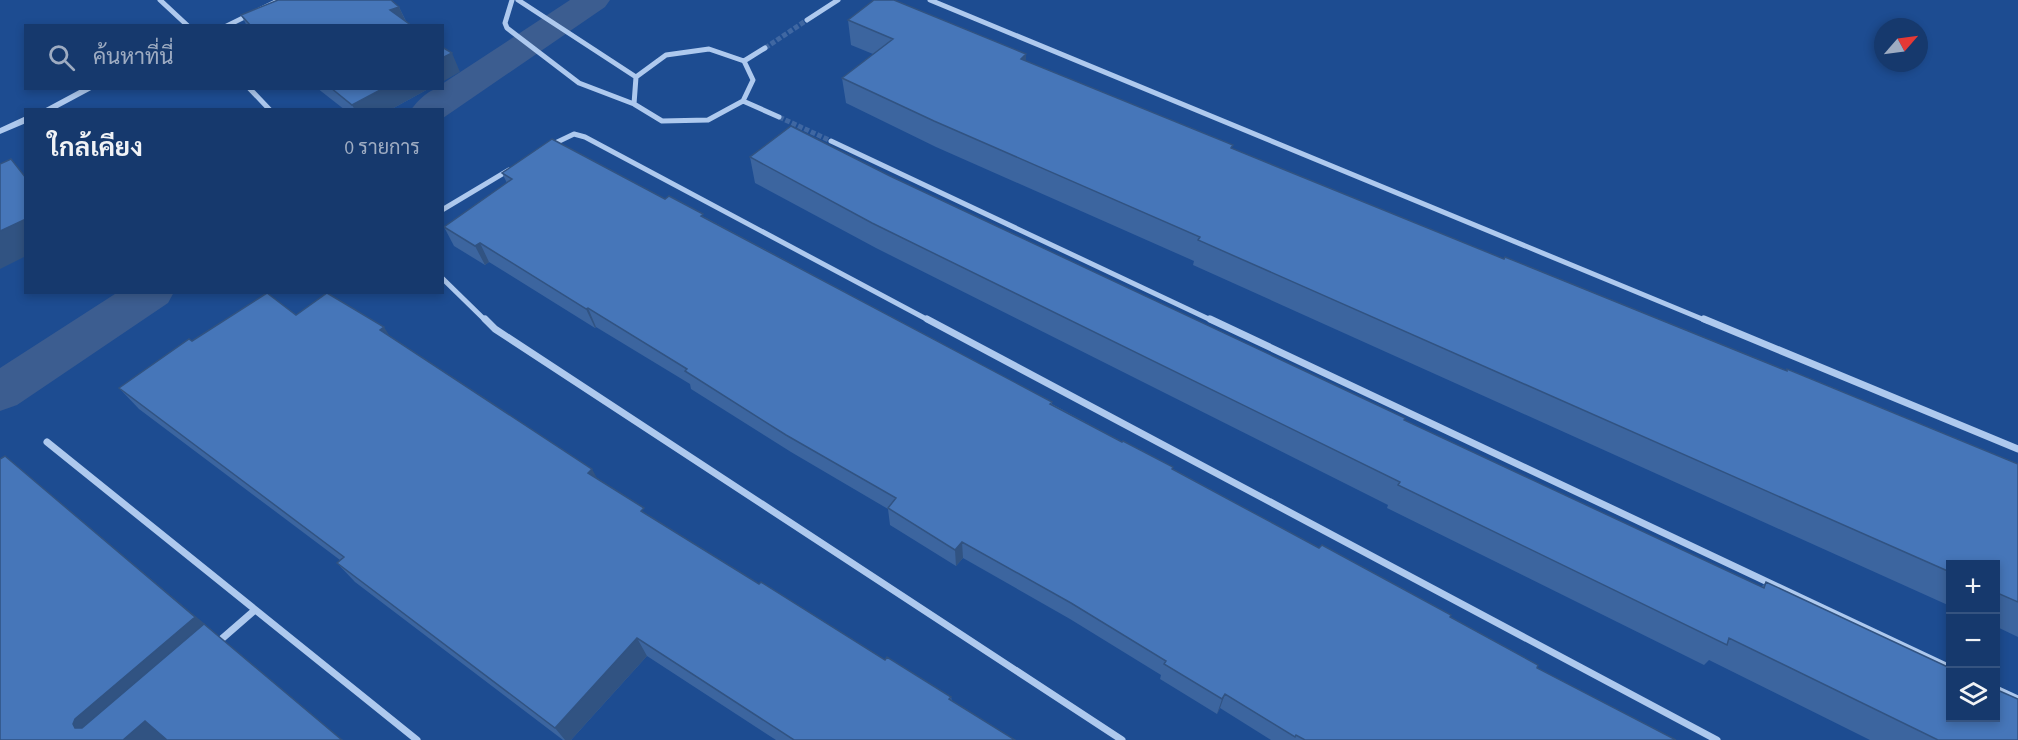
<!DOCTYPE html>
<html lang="th">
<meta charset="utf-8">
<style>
body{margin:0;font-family:"Source Sans 3",Sarabun,sans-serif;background:#234475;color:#f1f3f6}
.controls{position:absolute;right:18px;bottom:18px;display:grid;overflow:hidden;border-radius:0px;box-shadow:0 3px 9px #0003}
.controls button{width:54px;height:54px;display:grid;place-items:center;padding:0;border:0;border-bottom:2px solid #355380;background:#16396d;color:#f1f3f6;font:30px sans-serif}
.compass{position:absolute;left:1874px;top:18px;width:54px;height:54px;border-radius:50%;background:#16396d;box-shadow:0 3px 9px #0003;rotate:62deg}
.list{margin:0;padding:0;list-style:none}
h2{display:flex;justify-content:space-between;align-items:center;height:78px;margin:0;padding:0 24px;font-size:26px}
h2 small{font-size:20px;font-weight:400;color:#9eacc2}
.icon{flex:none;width:33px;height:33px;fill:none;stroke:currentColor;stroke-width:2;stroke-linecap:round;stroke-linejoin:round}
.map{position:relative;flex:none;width:2018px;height:740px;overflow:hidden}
.search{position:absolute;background:#16396d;box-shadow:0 3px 9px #0003;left:24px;top:24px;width:420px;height:66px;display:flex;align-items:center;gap:15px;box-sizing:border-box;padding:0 21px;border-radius:0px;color:#9eacc2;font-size:22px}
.panel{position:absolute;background:#16396d;box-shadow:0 3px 9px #0003;left:24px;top:108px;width:420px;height:186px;border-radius:0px}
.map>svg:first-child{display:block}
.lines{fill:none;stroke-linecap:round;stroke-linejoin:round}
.canal{fill:#3c5d90;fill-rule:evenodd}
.minor-tunnel{stroke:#3f67a2;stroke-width:5;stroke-dasharray:5 2;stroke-linecap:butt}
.minor-far1{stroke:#aec9ee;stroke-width:5}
.minor{stroke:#aec9ee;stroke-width:7}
.tertiary{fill:#aec9ee;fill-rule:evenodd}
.wall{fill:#3c659f}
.shaded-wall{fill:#315382}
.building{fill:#4676b9;stroke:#315382;stroke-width:1.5}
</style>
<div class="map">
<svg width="2018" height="740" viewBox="0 0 2018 740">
<rect width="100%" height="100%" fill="#1d4c91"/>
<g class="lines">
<path class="canal" d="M 570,0 L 610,0 L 605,7 L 443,118 L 442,110 L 411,110 C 418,100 430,88 442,88 L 442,84 Z
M 118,292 L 174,292 L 168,303 L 17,405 L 0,411 L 0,368 Z"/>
<path class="minor-tunnel" d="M 765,48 L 807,20
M 779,117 L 831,141"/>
<path class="minor-far1" d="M 160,0 L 188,26
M 512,0 L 505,23 L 507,28 L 579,83 L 634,104
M 518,0 L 636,77
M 930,0 L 1707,321
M 807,20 L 838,0
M 709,49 L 744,61 L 753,80 L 743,101 L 708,120 L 662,121 L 634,104 L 636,77 L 666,55 Z
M 744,61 L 765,48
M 249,88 L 270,110
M 743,101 L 779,117
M 831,141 L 1213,321
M 551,145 L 574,134 L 585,137 L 930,321
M 442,210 L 509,170
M 442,278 L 486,321"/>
<path class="minor" d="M 485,319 L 495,329 L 1122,740
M 927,319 L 1717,740
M 1210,319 L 1950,668
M 1704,319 L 2018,449
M 47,442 L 417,740
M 217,643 L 255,610
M 1996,689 L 2018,699"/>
<path class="tertiary" d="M 274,0 L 284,0 L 232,26 L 221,26 Z
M 83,88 L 95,88 L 54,110 L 42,110 Z
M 26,116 L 26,123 L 0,134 L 0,128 Z"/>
</g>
<path class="wall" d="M 399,7 L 406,21 L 412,26 L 247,26 L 241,15 Z
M 848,20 L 1026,54 L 1026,62 L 1232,149 L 1504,259 L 1786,371 L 1787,369 L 2018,464 L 2018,637 L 1995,626 L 1995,564 L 1950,564 L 1950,606 L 1193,265 L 1194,261 L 936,147 L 846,103 L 842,78 L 873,54 L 851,45 Z
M 317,88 L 430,88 L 390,110 L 345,110 Z
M 750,157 L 890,176 L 1404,420 L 1761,587 L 1766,582 L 2018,740 L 1870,740 L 1709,660 L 1704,665 L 1387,508 L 1388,505 L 876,248 L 755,183 Z
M 502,173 L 665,199 L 704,217 L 1052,402 L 1052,404 L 1122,442 L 1173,467 L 1173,469 L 1319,548 L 1450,617 L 1537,668 L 1676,740 L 1271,740 L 1220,708 L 1217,714 L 1160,679 L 1161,675 L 1070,619 L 963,558 L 956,566 L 890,525 L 888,509 L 791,452 L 691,389 L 690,384 L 596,327 L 595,328 L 489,262 L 485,265 L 454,246 L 444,227 L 507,183 Z
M 296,315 L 390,337 L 597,479 L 647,515 L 759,584 L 885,660 L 951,697 L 952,701 L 1015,740 L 776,740 L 647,656 L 571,740 L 563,740 L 355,582 L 337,563 L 340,560 L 139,409 L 119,388 L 192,341 Z"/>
<path class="shaded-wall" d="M 399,7 L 408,26 L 390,10 Z
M 452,53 L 460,72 L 442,82 L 442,58 Z
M 1026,54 L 1026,79 L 1021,59 Z
M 384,88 L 430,88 L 390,110 L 355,110 L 352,105 Z
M 26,219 L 26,256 L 0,269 L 0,231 Z
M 480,243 L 489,262 L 485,265 L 475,246 Z
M 588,308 L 596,327 L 595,328 L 586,309 Z
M 384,327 L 398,349 L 380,330 Z
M 592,469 L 603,489 L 588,473 Z
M 30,477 L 218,635 L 102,736 L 75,728 L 73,724 Z
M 962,542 L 963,558 L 956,566 L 955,550 Z
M 637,638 L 647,656 L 571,740 L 565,740 L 555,728 Z
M 1225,694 L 1220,708 L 1217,714 L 1222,699 Z
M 145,721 L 168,740 L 123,740 Z"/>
<path class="building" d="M 278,0 L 391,0 L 399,7 L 390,10 L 412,26 L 251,26 L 241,15 Z
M 874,0 L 894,0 L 1026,54 L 1021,59 L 1233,145 L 1231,148 L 1504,259 L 1505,257 L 1787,371 L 1787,369 L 2018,464 L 2018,602 L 1995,592 L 1995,564 L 1950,564 L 1950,572 L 1198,240 L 1200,237 L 934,121 L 842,78 L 893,39 L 848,20 Z
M 442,47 L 452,53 L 442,58 Z
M 331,88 L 384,88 L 352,105 Z
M 791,126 L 890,176 L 1405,418 L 1404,420 L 1764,588 L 1766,582 L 1950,668 L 1950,717 L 1995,717 L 1995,689 L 2018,699 L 2018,740 L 1938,740 L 1729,638 L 1727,645 L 1398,485 L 1400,482 L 872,223 L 750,157 Z
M 552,139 L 665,199 L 669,196 L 703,214 L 701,216 L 1052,402 L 1050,404 L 1122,442 L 1123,441 L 1173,467 L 1172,469 L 1319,548 L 1322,545 L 1451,615 L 1450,617 L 1538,665 L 1537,668 L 1676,740 L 1305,740 L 1296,735 L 1295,737 L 1225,694 L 1222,699 L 1164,664 L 1166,661 L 1071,603 L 962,542 L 955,550 L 888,508 L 896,498 L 786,435 L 685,371 L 687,369 L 588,308 L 586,309 L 480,243 L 475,246 L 444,227 L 512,179 L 502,173 Z
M 11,159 L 26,178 L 26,219 L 0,231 L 0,164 Z
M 267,293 L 296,315 L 327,293 L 384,327 L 380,330 L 592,469 L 588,473 L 644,508 L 641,511 L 759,584 L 761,582 L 885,660 L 887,657 L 951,697 L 949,699 L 1015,740 L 794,740 L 637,638 L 555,728 L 337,563 L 344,557 L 119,388 L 189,339 L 192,341 Z
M 5,456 L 195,617 L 75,719 L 73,724 L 75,728 L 82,728 L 204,624 L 342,740 L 167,740 L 145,721 L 123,740 L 0,740 L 0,459 Z"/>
</svg>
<div class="controls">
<button>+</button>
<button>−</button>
<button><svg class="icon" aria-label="layers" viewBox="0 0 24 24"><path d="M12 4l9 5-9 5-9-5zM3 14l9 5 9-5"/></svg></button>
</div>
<svg class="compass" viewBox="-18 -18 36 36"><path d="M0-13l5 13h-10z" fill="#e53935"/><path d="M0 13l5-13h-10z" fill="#9eacc2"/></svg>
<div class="search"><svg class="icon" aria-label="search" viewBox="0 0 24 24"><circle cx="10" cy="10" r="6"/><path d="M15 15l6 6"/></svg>ค้นหาที่นี่</div>
<section class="panel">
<h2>ใกล้เคียง<small>0 รายการ</small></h2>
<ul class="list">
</ul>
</section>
</div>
